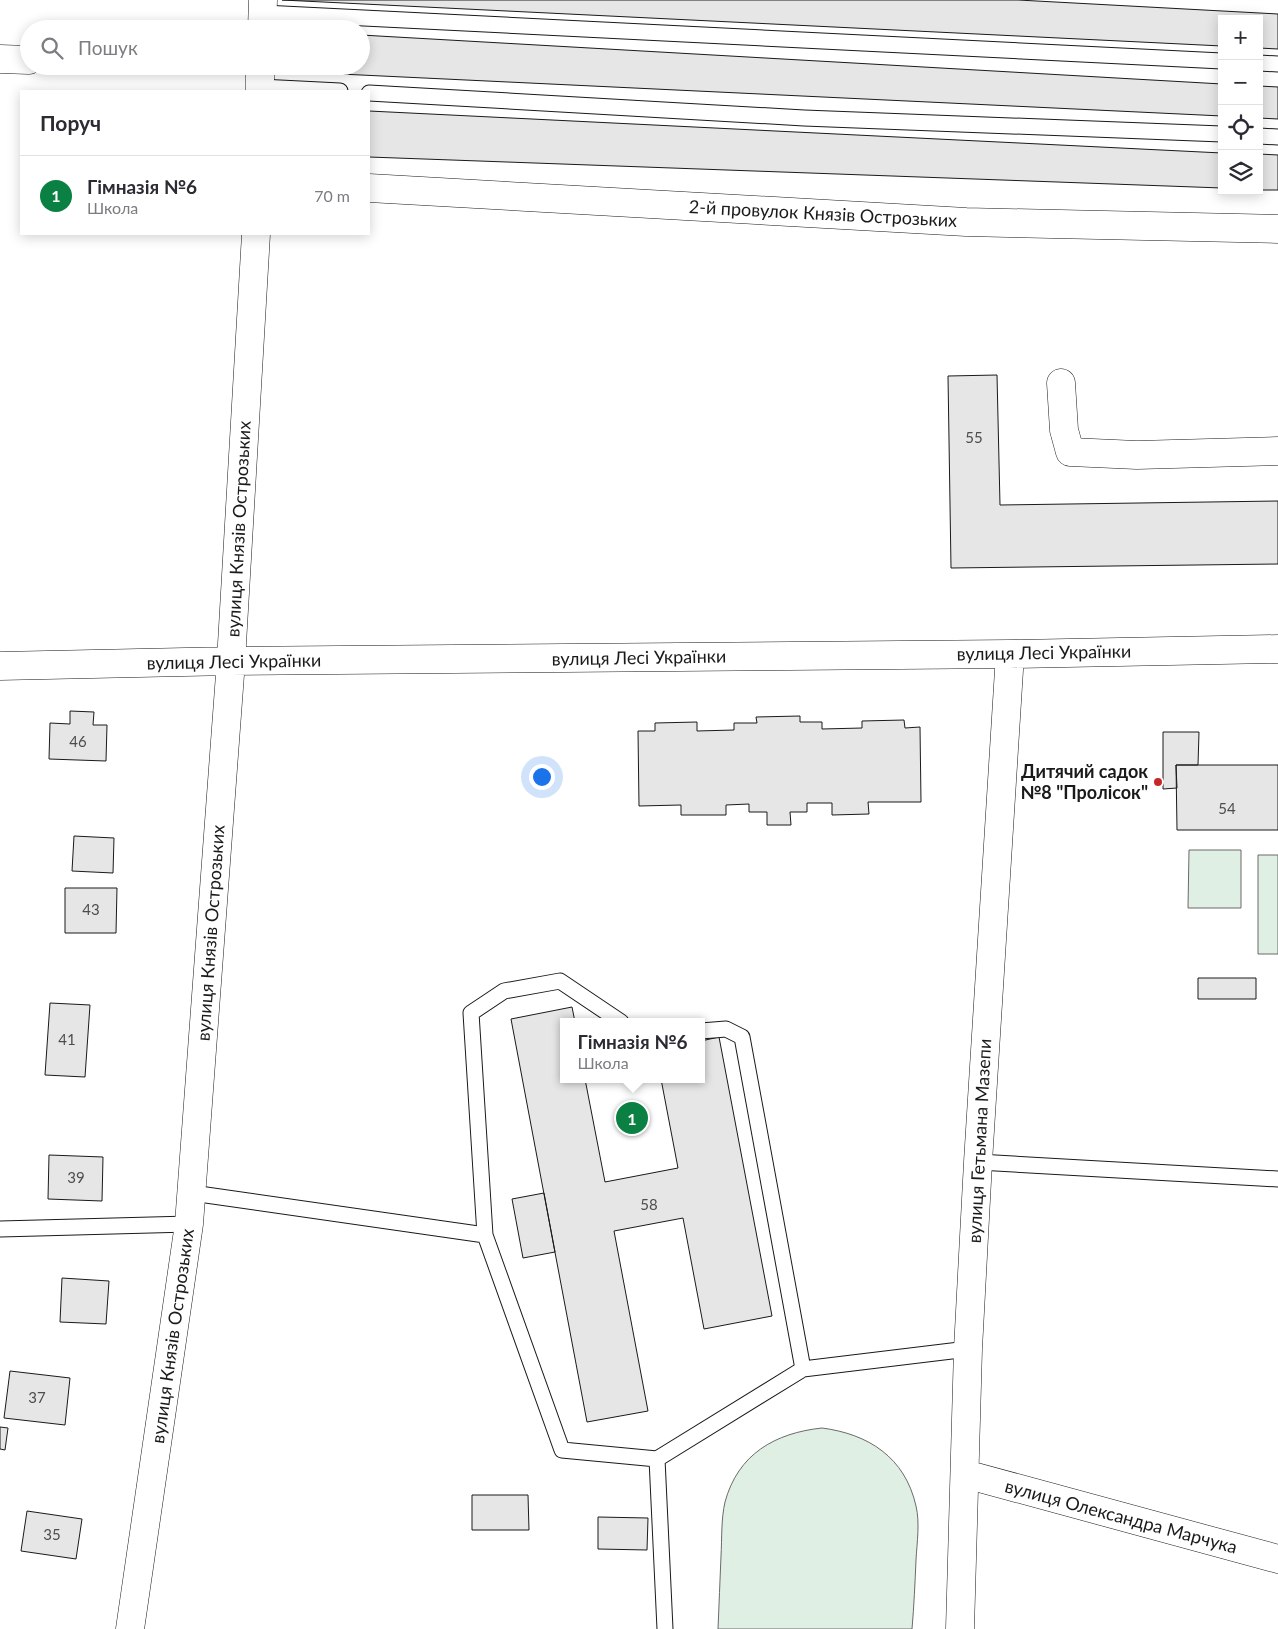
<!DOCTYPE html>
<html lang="uk">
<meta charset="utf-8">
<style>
body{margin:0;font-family:Lato,sans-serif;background:#f2f2f3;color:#2b2b33}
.controls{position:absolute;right:15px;top:15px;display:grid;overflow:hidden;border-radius:0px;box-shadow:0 2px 12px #0003}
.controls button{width:45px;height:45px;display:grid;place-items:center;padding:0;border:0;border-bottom:1px solid #e1e1e2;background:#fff;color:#2b2b33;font:25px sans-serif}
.you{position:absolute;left:541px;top:776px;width:18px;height:18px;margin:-12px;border:4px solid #fff;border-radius:50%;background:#1a73e8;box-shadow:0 0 0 8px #1a73e833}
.badge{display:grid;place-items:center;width:32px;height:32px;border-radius:50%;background:#0b8043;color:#fff;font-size:16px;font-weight:700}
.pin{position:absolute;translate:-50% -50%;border:2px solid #fff;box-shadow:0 1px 5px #0006}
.popup{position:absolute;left:560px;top:1018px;width:145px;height:65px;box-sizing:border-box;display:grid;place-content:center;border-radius:0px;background:#fff;filter:drop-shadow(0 1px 4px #0005);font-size:16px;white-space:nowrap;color:#7c7c81}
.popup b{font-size:19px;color:#2b2b33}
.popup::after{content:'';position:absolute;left:50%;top:100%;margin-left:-10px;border:10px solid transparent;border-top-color:#fff}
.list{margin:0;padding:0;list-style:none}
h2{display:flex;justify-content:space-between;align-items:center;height:65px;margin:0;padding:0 20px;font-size:21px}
h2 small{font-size:16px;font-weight:400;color:#7c7c81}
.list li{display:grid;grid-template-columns:32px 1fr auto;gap:15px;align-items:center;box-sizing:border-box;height:80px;padding:0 20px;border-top:1px solid #e1e1e2}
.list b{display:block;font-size:19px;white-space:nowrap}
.list p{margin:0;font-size:16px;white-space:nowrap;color:#7c7c81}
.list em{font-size:16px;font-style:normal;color:#7c7c81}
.icon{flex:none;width:28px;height:28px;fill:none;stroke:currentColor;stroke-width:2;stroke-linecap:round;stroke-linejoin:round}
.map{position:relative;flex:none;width:1278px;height:1629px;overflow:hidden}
.search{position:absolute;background:#fff;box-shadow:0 2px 12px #0003;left:20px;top:20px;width:350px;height:55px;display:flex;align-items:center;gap:12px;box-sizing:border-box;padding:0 18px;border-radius:28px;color:#7c7c81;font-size:19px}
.panel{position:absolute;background:#fff;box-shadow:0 2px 12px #0003;left:20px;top:90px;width:350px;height:145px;border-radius:0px}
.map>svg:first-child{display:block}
.green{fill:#e0efe3;stroke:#6a6a6a}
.building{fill:#e6e6e6;stroke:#1a1a1a}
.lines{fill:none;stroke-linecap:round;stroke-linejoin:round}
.lane-casing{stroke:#1a1a1a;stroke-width:17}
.street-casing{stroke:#1a1a1a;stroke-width:29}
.lane{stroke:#fff;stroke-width:15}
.street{stroke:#fff;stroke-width:28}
.poi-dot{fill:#c62828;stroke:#fff;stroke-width:2}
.labels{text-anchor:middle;stroke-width:4;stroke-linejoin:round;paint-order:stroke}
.number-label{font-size:15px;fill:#4d4d4d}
.street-label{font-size:18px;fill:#1a1a1a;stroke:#fff}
.poi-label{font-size:18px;font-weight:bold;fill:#1a1a1a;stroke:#fff;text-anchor:end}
</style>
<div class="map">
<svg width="1278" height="1629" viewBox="0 0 1278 1629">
<rect width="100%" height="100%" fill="#fff"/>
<path class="green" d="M 1189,850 L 1241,850 L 1241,908 L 1188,908 Z
M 1258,855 L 1278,855 L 1278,954 L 1258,954 Z
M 822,1428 C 868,1434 905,1457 916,1506 C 920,1523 917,1542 916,1560 C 915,1583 914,1606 912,1629 L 718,1629 C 719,1605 720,1580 721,1556 C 722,1539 721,1519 725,1502 C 738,1454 775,1433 822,1428 Z"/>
<path class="building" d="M 282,0 L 1018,0 L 1278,14 L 1278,49 L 1259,48 L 1259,19 L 1222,19 L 1222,46 Z
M 361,35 L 1222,84 L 1222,116 L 277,71 L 278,66 L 361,66 Z
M 1259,86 L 1278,87 L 1278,119 L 1259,118 Z
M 369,111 L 1222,153 L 1222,188 L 369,157 Z
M 1259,154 L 1278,155 L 1278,190 L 1259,190 Z
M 997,375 L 1000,505 L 1278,501 L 1278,564 L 951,568 L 948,376 Z
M 70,711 L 94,712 L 93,725 L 107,725 L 106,761 L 49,759 L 50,723 L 70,724 Z
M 800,716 L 800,722 L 822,722 L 822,729 L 862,728 L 862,721 L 904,720 L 905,728 L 920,727 L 921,802 L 868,802 L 869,814 L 832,815 L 832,803 L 807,803 L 807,812 L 790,812 L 791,825 L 767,825 L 767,812 L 749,812 L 749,804 L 726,805 L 726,815 L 681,815 L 681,805 L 639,806 L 638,731 L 655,731 L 655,723 L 697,722 L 697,731 L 734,730 L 734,723 L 757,723 L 756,717 Z
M 1163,732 L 1199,732 L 1198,765 L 1176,765 L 1177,788 L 1163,789 Z
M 1176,765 L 1278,765 L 1278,830 L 1177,830 Z
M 74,836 L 114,838 L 113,873 L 72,871 Z
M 65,888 L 117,888 L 116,933 L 65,933 Z
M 1198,978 L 1256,978 L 1256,999 L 1198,999 Z
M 50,1003 L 90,1005 L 85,1077 L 45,1075 Z
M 572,1007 L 575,1022 L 563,1022 L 563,1079 L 585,1079 L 605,1182 L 678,1168 L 661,1079 L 701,1079 L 701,1041 L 719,1037 L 772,1316 L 704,1329 L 683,1218 L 614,1231 L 648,1411 L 587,1422 L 511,1019 Z
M 49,1155 L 103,1157 L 102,1201 L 48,1199 Z
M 544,1193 L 555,1252 L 523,1258 L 512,1199 Z
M 62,1278 L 109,1281 L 106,1324 L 60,1322 Z
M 10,1371 L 70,1378 L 65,1425 L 4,1418 Z
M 0,1427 L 8,1428 L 5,1450 L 0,1449 Z
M 472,1495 L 528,1495 L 529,1530 L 472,1530 Z
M 27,1511 L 82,1519 L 76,1559 L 21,1551 Z
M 598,1517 L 648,1518 L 647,1550 L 598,1549 Z"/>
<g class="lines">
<g class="lane-casing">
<path id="lane" d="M 263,13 L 1222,61
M 1259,63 L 1278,64
M 260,87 L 340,91
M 369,93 L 804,118 L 1222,134
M 1259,136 L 1278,137
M 701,1031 L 726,1029 L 742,1037 L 803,1369
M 978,1162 L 1278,1179
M 192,1193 L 485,1235 L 562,1450 L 657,1459
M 0,1229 L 189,1224
M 485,1235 L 471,1013 L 504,991 L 560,981 L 621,1022
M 665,1629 L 657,1459 L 803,1369 L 968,1349"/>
</g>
<g class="street-casing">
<path id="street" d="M 262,29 L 263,0
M 0,59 L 29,60
M 260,66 L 260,91
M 369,188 L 966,222 L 1278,229
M 1061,383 L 1064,430 L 1070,452 L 1137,455 L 1278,451
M 0,666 L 231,661 L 1010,654 L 1278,649
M 965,1474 L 1278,1559
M 130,1629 L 189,1224 L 231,661 L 256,234
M 960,1629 L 968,1349 L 978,1162 L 1010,654"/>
</g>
<use href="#lane" class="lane"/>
<use href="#street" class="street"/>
</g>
<circle class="poi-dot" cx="1158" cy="782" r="5"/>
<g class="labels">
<g class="number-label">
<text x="974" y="443">55</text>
<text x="78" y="747">46</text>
<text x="1227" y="814">54</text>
<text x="91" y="915">43</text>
<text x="67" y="1045">41</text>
<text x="76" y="1183">39</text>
<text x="649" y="1210">58</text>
<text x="37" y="1403">37</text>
<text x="52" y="1540">35</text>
</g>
<g class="street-label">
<text transform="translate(823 214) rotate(3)" y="6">2-й провулок Князів Острозьких</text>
<text transform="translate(239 529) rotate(-87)" y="6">вулиця Князів Острозьких</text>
<text transform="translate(1044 653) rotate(-1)" y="6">вулиця Лесі Українки</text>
<text transform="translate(639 658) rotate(-1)" y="6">вулиця Лесі Українки</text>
<text transform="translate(234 662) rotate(-1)" y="6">вулиця Лесі Українки</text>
<text transform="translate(211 933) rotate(-86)" y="6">вулиця Князів Острозьких</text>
<text transform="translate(980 1141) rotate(-87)" y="6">вулиця Гетьмана Мазепи</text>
<text transform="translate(173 1336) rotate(-82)" y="6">вулиця Князів Острозьких</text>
<text transform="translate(1121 1517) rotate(15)" y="6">вулиця Олександра Марчука</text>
</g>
<g class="poi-label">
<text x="1148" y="778">Дитячий садок<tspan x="1148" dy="21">№8 "Пролісок"</tspan></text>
</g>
</g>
</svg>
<div class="controls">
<button>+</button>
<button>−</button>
<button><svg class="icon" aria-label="locate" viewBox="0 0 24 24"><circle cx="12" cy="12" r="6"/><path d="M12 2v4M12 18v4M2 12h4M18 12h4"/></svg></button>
<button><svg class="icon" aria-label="layers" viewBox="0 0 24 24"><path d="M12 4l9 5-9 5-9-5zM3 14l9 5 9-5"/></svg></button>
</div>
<div class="you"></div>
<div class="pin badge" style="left:632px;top:1118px">1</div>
<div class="popup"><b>Гімназія №6</b>Школа</div>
<div class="search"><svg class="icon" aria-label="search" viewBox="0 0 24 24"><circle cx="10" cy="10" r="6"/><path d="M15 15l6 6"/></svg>Пошук</div>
<section class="panel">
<h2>Поруч<small></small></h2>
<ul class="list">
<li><span class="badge">1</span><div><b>Гімназія №6</b><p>Школа</p></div><em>70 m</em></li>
</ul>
</section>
</div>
